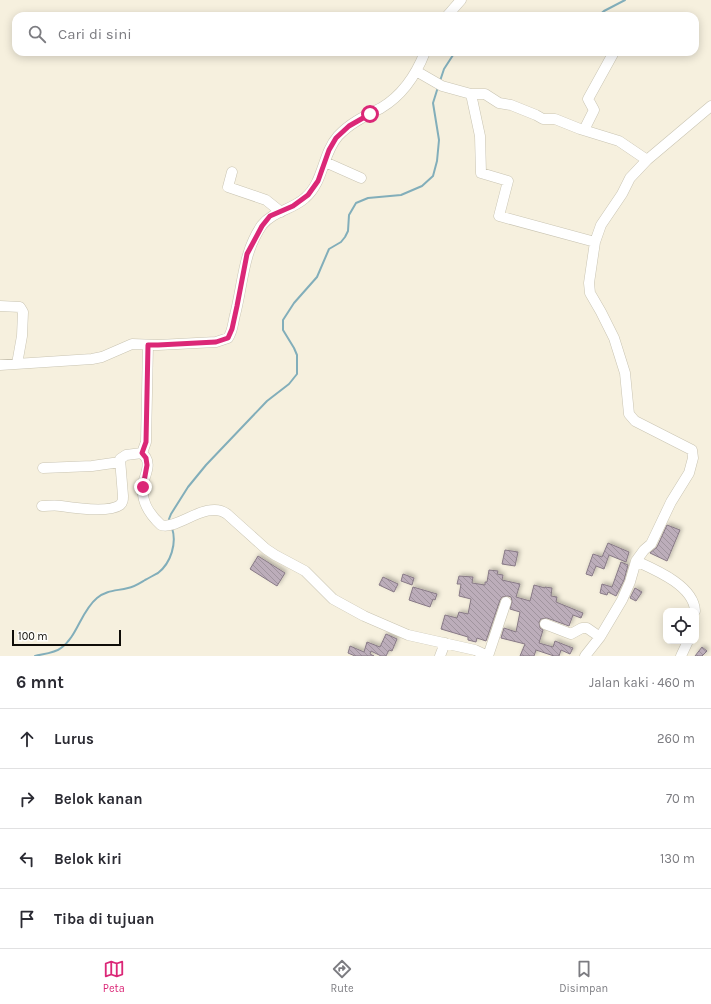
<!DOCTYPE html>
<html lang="id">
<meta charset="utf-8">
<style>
body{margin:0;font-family:Karla,sans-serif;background:#f7f7f7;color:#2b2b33}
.controls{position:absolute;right:12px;bottom:12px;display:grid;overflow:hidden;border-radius:8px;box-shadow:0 2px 10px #0003}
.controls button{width:36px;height:36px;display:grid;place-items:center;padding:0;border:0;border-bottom:1px solid #e1e1e2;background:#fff;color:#2b2b33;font:20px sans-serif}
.scale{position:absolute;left:12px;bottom:10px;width:109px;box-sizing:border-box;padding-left:4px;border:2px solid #0f0d08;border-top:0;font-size:11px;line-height:14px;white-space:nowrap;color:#0f0d08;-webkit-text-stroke:3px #fefdfa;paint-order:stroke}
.stop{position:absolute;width:12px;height:12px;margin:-9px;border:3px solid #db2777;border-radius:50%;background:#fff}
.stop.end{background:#db2777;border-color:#fff;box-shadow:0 1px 4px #0008}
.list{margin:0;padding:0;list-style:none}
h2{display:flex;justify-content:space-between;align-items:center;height:52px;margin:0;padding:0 16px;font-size:17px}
h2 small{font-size:13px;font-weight:400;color:#7c7c81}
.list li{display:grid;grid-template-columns:26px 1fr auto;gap:12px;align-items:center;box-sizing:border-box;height:60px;padding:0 16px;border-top:1px solid #e1e1e2}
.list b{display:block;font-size:15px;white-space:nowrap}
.list em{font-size:13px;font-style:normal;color:#7c7c81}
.icon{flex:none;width:22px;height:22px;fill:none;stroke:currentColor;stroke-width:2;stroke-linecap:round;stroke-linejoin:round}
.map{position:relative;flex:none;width:711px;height:656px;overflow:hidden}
.search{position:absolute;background:#fff;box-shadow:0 2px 10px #0003;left:12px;right:12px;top:12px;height:44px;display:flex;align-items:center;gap:10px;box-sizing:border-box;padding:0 14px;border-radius:12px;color:#7c7c81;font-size:15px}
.sheet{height:292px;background:#fff}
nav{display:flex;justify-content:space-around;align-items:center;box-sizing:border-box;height:56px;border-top:1px solid #e1e1e2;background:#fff;font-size:11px;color:#7c7c81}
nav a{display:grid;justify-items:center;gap:2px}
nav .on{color:#db2777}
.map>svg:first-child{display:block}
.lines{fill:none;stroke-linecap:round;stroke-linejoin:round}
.stream{stroke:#82aeba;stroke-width:2}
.building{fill:url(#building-back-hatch);stroke:#887a86;filter:url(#shadow)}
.minor-casing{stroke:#c9c4b2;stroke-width:11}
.minor{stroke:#fff;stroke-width:10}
.route{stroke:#db2777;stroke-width:5}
</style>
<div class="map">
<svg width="711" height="656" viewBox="0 0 711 656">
<defs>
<pattern id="building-back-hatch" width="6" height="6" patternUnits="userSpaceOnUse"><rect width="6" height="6" fill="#bcadba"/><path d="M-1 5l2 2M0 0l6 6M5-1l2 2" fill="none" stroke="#a0949e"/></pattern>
<filter id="shadow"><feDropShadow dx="2" dy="-2" stdDeviation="2" flood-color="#0004"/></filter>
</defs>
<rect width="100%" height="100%" fill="#f6f0de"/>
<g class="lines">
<path class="stream" d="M 598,16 L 604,11 L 625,0
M 440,81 L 444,69 L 455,52
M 170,522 L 169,519 L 171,514 L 188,487 L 206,465 L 267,401 L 289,384 L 297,374 L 297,355 L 294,348 L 283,330 L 283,320 L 294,303 L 317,277 L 329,249 L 341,242 L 345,237 L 348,231 L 349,215 L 356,203 L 368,198 L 401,195 L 422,186 L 433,176 L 437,161 L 439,140 L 433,103 L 438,87
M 35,656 C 43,654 55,653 61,648 C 77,637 81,611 97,598 C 107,590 116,591 128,588 C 134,587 140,583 145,580 C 149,578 154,575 158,573 C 171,563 177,543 172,528"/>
</g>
<path class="building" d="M 667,525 L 680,530 L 667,561 L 650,553 L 657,547 Z
M 608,543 L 629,552 L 626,562 L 609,555 L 604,569 L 596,566 L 592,576 L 586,574 L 593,554 L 602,557 Z
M 505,550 L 518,552 L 515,566 L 502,564 Z
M 258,556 L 285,573 L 277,586 L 250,569 Z
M 621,562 L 628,565 L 624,580 L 616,596 L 608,592 L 607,595 L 600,593 L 602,584 L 612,587 Z
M 489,570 L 498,571 L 497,574 L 503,575 L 502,580 L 520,584 L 516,597 L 530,601 L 534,585 L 545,588 L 545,587 L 552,588 L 551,596 L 557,597 L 556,602 L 583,613 L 581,618 L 573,615 L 569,626 L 547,618 L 541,619 L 539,622 L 540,628 L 543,630 L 539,643 L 553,647 L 555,641 L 565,645 L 573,648 L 570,654 L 561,650 L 559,656 L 554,656 L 536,650 L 534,656 L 520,656 L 525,644 L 501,638 L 504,628 L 516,632 L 520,612 L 510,609 L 512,601 L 511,597 L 508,596 L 502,597 L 500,600 L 486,641 L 477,638 L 476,642 L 468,640 L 468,637 L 441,629 L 445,615 L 457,618 L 459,612 L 468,614 L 471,599 L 459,596 L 461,584 L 457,584 L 459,576 L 473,577 L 472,583 L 485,585 L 485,582 L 487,582 Z
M 403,574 L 414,578 L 412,585 L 401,581 Z
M 383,577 L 398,584 L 394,592 L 379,585 Z
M 413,587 L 437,594 L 435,600 L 433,599 L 430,607 L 409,600 Z
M 635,588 L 642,592 L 636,601 L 630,598 Z
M 386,634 L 397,639 L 392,651 L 389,650 L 386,656 L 381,656 L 371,651 L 370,654 L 374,656 L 355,656 L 348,653 L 350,646 L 364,652 L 367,642 L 380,647 Z
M 702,647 L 707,651 L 702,656 L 695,656 Z"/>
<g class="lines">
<g class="minor-casing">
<path id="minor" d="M 447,16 L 461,0
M 416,71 L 442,86 L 471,94 L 485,94 L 499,103 L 511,105 L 536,115 L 543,119 L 555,119 L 580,129 L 619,141 L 647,160
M 471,94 L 480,136 L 481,173 L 508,181 L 499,216 L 595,242
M 584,130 L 594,110 L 588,99 L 614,52
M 325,162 L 361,178
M 232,172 L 228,187 L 266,200 L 281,212
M 0,306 L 20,307 L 23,312 L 22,336 L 17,364
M 148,345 L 146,442 L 142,453 C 143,455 145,456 146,458 C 150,464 146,474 144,480 C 139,499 148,513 161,525 C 176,531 207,499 227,514 L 266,549 L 275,555 L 305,571 L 333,599 L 364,616 L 408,635 L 475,650 L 488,656
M 0,365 L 92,359 L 102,357 L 132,344 L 158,345 L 216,342 L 228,338 C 233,331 233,322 235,315 C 243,284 243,252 262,225 C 273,211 292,210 305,198 C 324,182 322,154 338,136 C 350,123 365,116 381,108 C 403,95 416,75 425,52
M 43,468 L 92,466 L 120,462
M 42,506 C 48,506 55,505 61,506 C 74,508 109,513 120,505 C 123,502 123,500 123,496 L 120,459 L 126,455 L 142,453
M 636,561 C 656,570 694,586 695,611
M 545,624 L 571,634 L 582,628 L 587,628 L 600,637
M 440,656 L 445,643
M 488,656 L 506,602
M 585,656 L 600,637 L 622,600 L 630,582 L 636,561 L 644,550 L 651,544 L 671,502 L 689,473 L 693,458 L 692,450 L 635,421 L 629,414 L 625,373 L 614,338 L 601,312 L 590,293 L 589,283 L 595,242 L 601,225 L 622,194 L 630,178 L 647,160 L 711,106
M 681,656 L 688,641"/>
</g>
<use href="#minor" class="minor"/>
</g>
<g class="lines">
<path class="route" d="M 143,487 L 147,465 L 146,458 L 142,453 L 146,442 L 148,345 L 158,345 L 216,342 L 228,338 L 232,329 L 237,306 L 247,254 L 262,226 L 270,216 L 293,206 L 308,195 L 318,181 L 329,150 L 336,138 L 349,126 L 370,114"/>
</g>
</svg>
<div class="controls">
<button><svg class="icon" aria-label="locate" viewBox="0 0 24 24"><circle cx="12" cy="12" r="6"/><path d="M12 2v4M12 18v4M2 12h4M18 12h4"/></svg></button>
</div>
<div class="scale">100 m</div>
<div class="stop" style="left:370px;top:114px"></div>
<div class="stop end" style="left:143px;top:487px"></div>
<div class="search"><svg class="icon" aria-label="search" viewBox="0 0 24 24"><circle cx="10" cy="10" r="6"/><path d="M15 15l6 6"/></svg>Cari di sini</div>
</div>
<section class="sheet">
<h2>6 mnt<small>Jalan kaki · 460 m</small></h2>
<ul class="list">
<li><svg class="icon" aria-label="ahead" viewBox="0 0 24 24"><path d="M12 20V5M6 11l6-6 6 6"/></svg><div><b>Lurus</b></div><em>260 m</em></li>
<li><svg class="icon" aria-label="right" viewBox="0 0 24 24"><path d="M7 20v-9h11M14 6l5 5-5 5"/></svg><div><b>Belok kanan</b></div><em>70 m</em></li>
<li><svg class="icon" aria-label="left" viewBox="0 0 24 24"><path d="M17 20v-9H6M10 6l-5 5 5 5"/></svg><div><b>Belok kiri</b></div><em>130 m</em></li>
<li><svg class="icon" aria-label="arrive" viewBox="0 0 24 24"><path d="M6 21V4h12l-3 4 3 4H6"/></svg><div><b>Tiba di tujuan</b></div></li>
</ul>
</section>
<nav>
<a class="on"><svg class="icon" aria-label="map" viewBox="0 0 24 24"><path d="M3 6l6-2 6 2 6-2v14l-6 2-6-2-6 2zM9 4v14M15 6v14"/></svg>Peta</a>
<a><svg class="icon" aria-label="directions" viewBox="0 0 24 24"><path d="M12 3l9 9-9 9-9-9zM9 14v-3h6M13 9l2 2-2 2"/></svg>Rute</a>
<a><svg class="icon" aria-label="saved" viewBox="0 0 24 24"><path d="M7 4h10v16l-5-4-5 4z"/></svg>Disimpan</a>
</nav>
